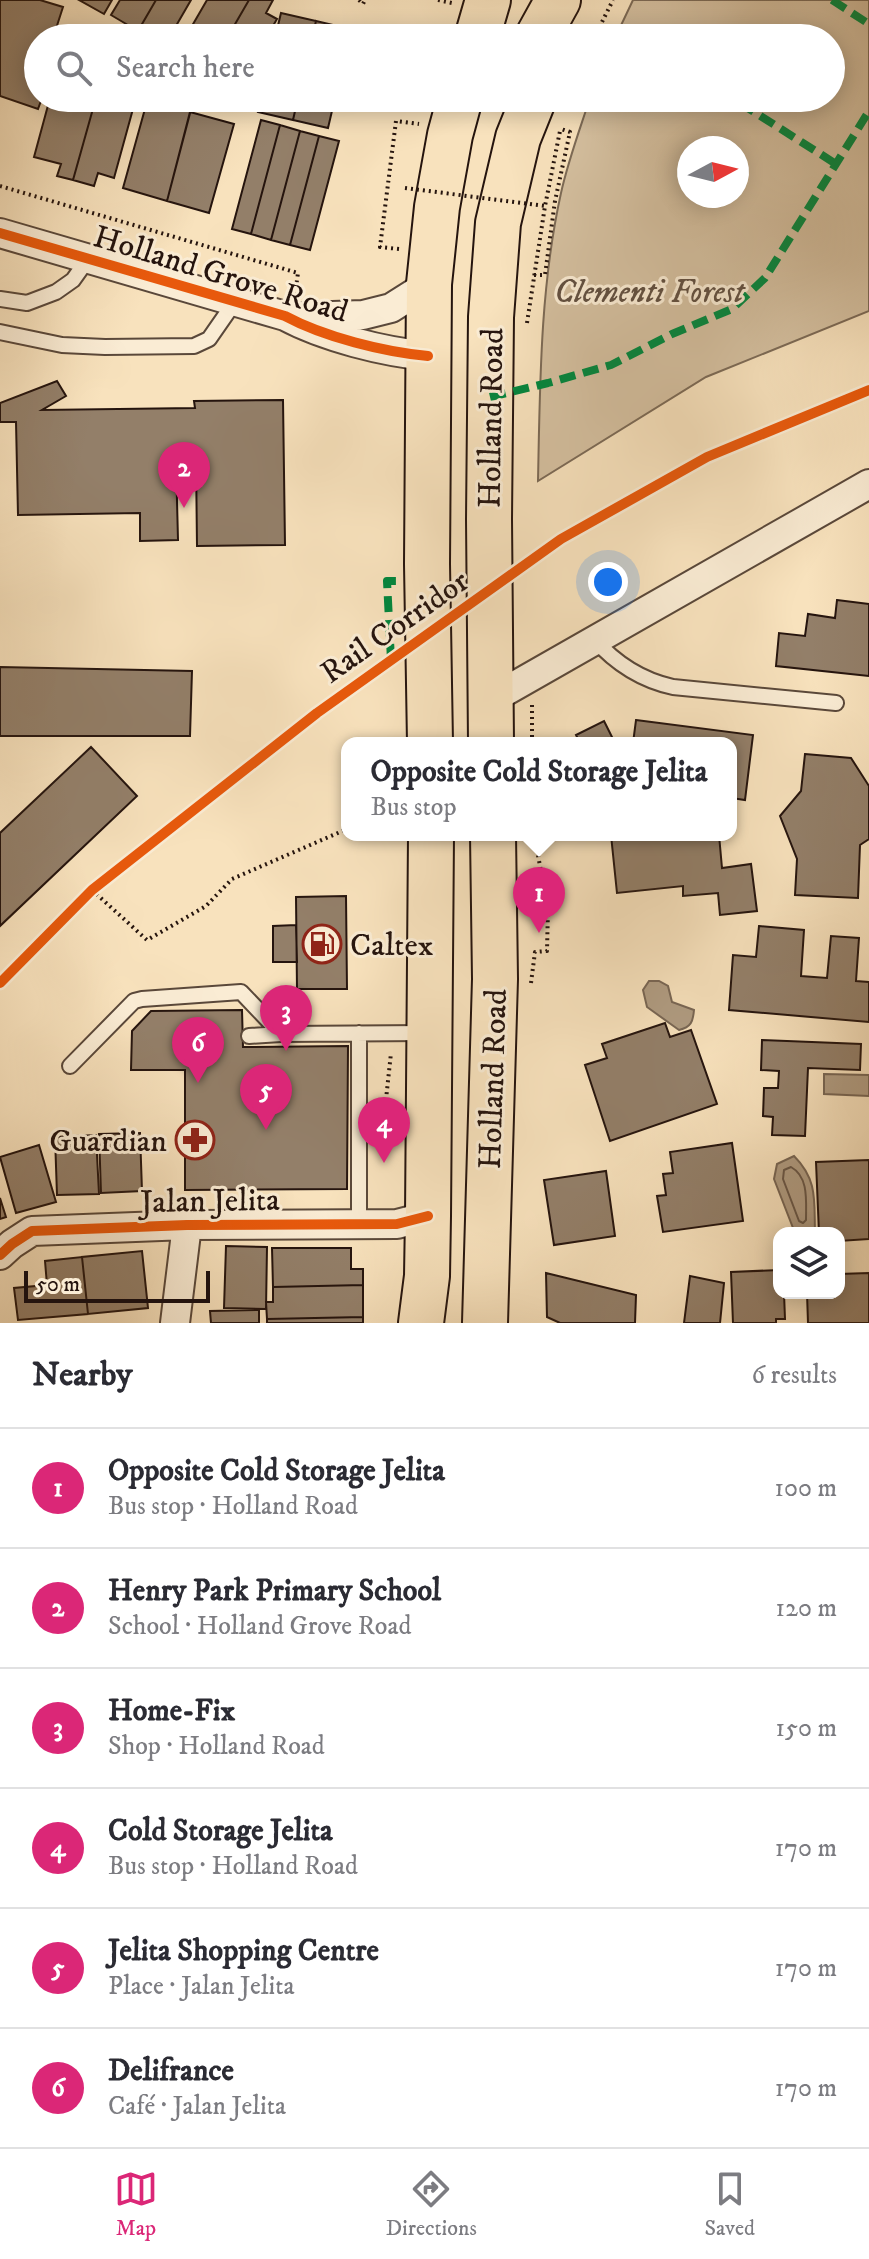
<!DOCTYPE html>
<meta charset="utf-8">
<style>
body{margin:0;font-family:"IM FELL DW Pica",serif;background:#f7f7f7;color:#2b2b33}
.controls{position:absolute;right:24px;bottom:24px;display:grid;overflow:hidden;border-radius:16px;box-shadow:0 4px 20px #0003}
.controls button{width:72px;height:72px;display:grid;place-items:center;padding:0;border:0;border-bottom:2px solid #e1e1e2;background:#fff;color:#2b2b33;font:40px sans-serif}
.compass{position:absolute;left:677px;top:136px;width:72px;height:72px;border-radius:50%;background:#fff;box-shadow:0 4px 20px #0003;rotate:83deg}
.scale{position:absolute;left:24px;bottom:20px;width:186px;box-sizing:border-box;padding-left:8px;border:4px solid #25140e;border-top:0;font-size:22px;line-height:28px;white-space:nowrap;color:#25140e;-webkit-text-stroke:6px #faecd4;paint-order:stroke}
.you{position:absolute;left:608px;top:582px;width:28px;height:28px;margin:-20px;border:6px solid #fff;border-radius:50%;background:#1a73e8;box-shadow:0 0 0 12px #1a73e833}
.badge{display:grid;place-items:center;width:52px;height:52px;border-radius:50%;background:#db2777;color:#fff;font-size:26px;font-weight:700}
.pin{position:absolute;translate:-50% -66px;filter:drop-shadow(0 2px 4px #0008)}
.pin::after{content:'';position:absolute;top:42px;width:28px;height:24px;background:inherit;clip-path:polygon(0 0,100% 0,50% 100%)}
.popup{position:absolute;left:341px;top:737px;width:396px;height:104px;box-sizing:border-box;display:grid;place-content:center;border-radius:16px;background:#fff;filter:drop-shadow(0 2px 6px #0005);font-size:26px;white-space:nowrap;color:#7c7c81}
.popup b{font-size:30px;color:#2b2b33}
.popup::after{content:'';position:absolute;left:50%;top:100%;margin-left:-16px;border:16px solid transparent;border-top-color:#fff}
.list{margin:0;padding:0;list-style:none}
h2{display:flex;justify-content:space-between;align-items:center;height:104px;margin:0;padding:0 32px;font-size:34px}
h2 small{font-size:26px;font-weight:400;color:#7c7c81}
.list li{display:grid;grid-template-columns:52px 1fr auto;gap:24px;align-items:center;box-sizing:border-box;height:120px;padding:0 32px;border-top:2px solid #e1e1e2}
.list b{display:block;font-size:30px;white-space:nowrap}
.list p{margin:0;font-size:26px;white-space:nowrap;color:#7c7c81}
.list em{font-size:26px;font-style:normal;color:#7c7c81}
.icon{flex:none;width:44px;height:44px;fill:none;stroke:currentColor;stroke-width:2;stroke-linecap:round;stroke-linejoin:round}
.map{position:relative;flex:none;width:869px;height:1323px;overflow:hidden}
.search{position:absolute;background:#fff;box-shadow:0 4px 20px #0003;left:24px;right:24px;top:24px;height:88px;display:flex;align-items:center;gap:20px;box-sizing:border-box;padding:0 28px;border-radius:44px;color:#7c7c81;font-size:30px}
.sheet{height:824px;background:#fff}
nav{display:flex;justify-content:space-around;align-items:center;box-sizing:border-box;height:112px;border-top:2px solid #e1e1e2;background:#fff;font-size:22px;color:#7c7c81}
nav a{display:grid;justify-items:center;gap:4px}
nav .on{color:#db2777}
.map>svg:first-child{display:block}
.green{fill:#d4bf9f;stroke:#7c6a56;stroke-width:2;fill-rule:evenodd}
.water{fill:#b09c82;stroke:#786654;stroke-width:2}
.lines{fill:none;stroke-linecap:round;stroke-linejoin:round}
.shore{stroke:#6a5848;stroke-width:2}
.building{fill:#937f69;stroke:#25140e;stroke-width:2}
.service-casing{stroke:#5a483a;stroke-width:18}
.minor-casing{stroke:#5a483a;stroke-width:32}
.primary-casing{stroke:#25140e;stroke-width:48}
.path{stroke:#25140e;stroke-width:4;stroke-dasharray:2 4;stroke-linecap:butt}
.service{stroke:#faecd4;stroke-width:14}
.minor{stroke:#faecd4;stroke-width:28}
.primary{stroke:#f8e2bd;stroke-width:44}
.path-bridge{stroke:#25140e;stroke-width:4;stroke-dasharray:2 4;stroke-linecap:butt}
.quiet{stroke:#00873e;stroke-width:8;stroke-dasharray:16 8;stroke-linecap:butt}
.cycleway-casing{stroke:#faecd4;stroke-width:15}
.cycleway{stroke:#e8590c;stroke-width:10}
.labels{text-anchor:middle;stroke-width:6;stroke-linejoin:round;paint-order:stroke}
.street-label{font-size:32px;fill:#25140e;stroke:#faecd4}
.park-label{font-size:32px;font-style:italic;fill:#625041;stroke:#faecd4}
.poi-label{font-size:32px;fill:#25140e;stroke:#faecd4;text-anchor:start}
</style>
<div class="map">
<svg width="869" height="1323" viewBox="0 0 869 1323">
<rect width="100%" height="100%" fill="#f8e2bd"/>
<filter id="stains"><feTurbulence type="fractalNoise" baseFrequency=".0025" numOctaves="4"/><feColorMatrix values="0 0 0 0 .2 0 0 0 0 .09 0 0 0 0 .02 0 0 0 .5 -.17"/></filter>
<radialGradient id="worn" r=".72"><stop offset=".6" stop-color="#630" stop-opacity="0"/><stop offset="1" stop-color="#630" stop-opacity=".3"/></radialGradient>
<path class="green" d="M 633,0 L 869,0 L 869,311 L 706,377 L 538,481 C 540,384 540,288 561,193 C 568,161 580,129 590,98 L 831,98 L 831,38 L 615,38 ZM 737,148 L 737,196 L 689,196 L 689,148 Z"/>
<path class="water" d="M 649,981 L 659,981 L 668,986 L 672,1002 L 694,1010 C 693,1022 691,1027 679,1030 L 647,1007 L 643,990 Z
M 824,1074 L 869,1075 L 869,1096 L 824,1094 Z
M 794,1156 C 818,1180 814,1201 815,1233 L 795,1233 L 774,1179 L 777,1164 Z"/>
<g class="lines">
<path class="shore" d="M 791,1167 C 809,1177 806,1201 806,1220 L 803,1223 L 799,1221 L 783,1179 L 784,1170 Z"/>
</g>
<path class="building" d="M 0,0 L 40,0 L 63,7 L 53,38 L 38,38 L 38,98 L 42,98 L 38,109 L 0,96 Z
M 79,0 L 112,0 L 104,14 Z
M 120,0 L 156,0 L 138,31 L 111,15 Z
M 156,0 L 191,0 L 169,38 L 149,38 L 138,31 Z
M 207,0 L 249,0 L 227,38 L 185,38 Z
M 249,0 L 273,0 L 266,13 L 277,19 L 266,38 L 227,38 Z
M 281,13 L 316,21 L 312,38 L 275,38 Z
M 316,21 L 350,29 L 348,38 L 312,38 Z
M 50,98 L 96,98 L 73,180 L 57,176 L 61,164 L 34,157 Z
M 96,98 L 136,98 L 114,178 L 98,173 L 94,186 L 73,180 Z
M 148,98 L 194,98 L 167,201 L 123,188 Z
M 262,98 L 298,98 L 293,120 L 258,112 Z
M 298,98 L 335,98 L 328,128 L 293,120 Z
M 190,112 L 234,124 L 209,213 L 167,201 Z
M 261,120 L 280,125 L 251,234 L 232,229 Z
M 280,125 L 300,131 L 271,240 L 251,234 Z
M 300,131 L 319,136 L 290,245 L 271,240 Z
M 319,136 L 339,141 L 310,250 L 290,245 Z
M 57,381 L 66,396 L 42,410 L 195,408 L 194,401 L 283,400 L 285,545 L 197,546 L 196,460 L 176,461 L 178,540 L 140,541 L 140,513 L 18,515 L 16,422 L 0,422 L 0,403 Z
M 837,600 L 869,604 L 869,676 L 776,666 L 779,633 L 805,636 L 808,614 L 835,618 Z
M 0,667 L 192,671 L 190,736 L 0,736 Z
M 636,720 L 753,735 L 745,800 L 731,798 L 731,743 L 633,743 Z
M 604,721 L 615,743 L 580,743 L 576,735 Z
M 91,747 L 137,796 L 0,926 L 0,833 Z
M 805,754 L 851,758 L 869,786 L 869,839 L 860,845 L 858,898 L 795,895 L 797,859 L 780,816 L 801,791 Z
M 611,835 L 719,835 L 722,868 L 751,864 L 757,911 L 720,915 L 718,893 L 683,896 L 683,886 L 617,893 Z
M 346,896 L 347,989 L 297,989 L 296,897 Z
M 296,925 L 297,962 L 273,962 L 273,926 Z
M 759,926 L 804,930 L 801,976 L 827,978 L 831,936 L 859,938 L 856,981 L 869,982 L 869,1022 L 729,1010 L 733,955 L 756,957 Z
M 242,1010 L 243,1047 L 348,1046 L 347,1189 L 185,1190 L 185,1070 L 131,1070 L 132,1031 L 151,1011 Z
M 665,1023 L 670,1037 L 691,1030 L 717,1104 L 610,1141 L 585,1065 L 607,1058 L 602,1044 Z
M 762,1040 L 861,1044 L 860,1070 L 808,1068 L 805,1136 L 772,1135 L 773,1117 L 763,1116 L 764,1088 L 778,1088 L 779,1071 L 761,1070 Z
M 140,1133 L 142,1191 L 101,1193 L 99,1134 Z
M 96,1135 L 99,1194 L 57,1195 L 55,1137 Z
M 732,1143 L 743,1221 L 663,1232 L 657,1196 L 666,1195 L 663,1174 L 673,1173 L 670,1152 Z
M 39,1145 L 56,1202 L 16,1213 L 0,1157 Z
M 869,1160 L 869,1239 L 839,1241 L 839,1233 L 819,1233 L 816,1162 Z
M 606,1171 L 615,1236 L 554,1245 L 544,1180 Z
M 0,1198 L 6,1217 L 0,1219 Z
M 226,1246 L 267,1247 L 266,1309 L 224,1308 Z
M 272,1248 L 351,1248 L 351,1269 L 363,1269 L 363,1285 L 273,1287 Z
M 142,1251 L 148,1308 L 88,1314 L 82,1257 Z
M 82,1257 L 88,1314 L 18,1320 L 14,1288 L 47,1285 L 45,1261 Z
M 779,1270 L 779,1293 L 784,1293 L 785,1319 L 776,1319 L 776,1323 L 733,1323 L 731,1272 Z
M 546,1273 L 636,1295 L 635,1323 L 560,1323 L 547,1317 Z
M 869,1273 L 869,1323 L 808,1323 L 807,1293 L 839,1293 L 839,1274 Z
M 690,1276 L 724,1283 L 720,1323 L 684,1323 Z
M 363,1285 L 363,1317 L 267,1319 L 266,1302 L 273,1302 L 273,1287 Z
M 259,1310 L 259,1323 L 211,1323 L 210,1311 Z
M 363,1317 L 363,1323 L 267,1323 L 267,1319 Z"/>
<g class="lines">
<g class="service-casing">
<path id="service" d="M 0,299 L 27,303 L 56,292 L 73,280 L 88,259
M 0,332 L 62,345 L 105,347 L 194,346 L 209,339 L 234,303
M 594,639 C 616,664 641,680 673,687 L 836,703
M 359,1033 L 359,1224
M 249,1036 L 281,1034 L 426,1033
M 70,1066 L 134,1001 L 142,999 L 241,992 L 281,1034"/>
</g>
<g class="minor-casing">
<path id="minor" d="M 0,233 L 285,316 C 324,337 384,352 428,356
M 302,317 L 363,315 L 391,308 L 429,284
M 490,700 L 869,484
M 0,1255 L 12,1244 L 32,1231 L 187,1225 L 397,1224 L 428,1216
M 175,1323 L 187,1225"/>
</g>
<g class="primary-casing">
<path id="primary" d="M 477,38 L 488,0
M 537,38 L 558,0
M 430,743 L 427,564 L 429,284 L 437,207 L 450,135 L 460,98
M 491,743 L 489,519 L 491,317 L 498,223 L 518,138 L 534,98
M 421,1323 L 427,1276 L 428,1216 L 431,835
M 485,1323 L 495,979 L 493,835"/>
</g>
<path class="path" d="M 359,0 L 363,4 L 365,0
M 438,0 L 452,3
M 594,38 L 613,0
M 568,107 L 572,98
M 0,186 L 298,273 L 295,294
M 399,249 L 380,247 L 396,121 L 419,124
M 534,275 L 545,275 L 555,201 L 570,132 L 561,129
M 527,323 L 545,206 L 560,131
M 532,705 L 532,743
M 92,890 L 147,940 L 206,906 L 232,879 L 347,829
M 531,983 L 535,952 L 547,951 L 548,907 L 534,835
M 384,1118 L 391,1053"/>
<use href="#service" class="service"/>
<use href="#minor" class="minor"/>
<use href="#primary" class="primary"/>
<path class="path-bridge" d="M 405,188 L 545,206"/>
<path class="quiet" d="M 832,0 L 869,24
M 740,103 L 836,164
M 490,397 L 548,383 L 611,365 L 672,334 L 732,309 L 765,278 L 869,111
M 391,660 L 387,581 L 402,581"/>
<g class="cycleway-casing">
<path id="cycleway" d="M 0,233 L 285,316 C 324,337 384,352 428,356
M 0,983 L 92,890 L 317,713 L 561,539 L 707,457 L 869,390
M 0,1255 L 12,1244 L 32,1231 L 187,1225 L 397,1224 L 428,1216"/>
</g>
<use href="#cycleway" class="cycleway"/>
</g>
<defs>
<g id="fuel-ring" transform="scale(2)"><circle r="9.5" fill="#faecd4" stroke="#8f2418" stroke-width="1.5"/><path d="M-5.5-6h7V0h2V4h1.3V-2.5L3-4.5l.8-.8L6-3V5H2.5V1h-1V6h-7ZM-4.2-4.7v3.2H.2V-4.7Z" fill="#8f2418"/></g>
<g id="pharmacy-ring" transform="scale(2)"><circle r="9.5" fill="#faecd4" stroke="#8f2418" stroke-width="1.5"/><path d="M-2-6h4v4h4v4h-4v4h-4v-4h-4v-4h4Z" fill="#8f2418"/></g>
</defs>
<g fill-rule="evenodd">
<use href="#fuel-ring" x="322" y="944"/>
<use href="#pharmacy-ring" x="195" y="1140"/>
</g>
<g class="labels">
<g class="street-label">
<text transform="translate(221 273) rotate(17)" y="11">Holland Grove Road</text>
<text transform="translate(490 418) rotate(-89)" y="11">Holland Road</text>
<text transform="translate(394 626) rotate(-35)" y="11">Rail Corridor</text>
<text transform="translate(492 1079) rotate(-88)" y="11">Holland Road</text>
<text transform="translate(210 1200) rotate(-1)" y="11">Jalan Jelita</text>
</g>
<g class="park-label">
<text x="649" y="302">Clementi Forest</text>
</g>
<g class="poi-label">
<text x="350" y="955">Caltex</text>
<text x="167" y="1151" text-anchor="end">Guardian</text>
</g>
</g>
<rect width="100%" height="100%" filter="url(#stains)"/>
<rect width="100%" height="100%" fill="url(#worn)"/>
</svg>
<div class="controls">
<button><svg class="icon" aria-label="layers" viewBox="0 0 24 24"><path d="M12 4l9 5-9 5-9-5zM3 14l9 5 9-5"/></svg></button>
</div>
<svg class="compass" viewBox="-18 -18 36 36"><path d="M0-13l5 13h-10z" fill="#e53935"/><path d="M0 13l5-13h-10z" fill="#7c7c81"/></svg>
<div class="scale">50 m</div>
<div class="you"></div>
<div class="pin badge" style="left:539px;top:933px">1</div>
<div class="popup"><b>Opposite Cold Storage Jelita</b>Bus stop</div>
<div class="pin badge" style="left:184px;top:508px">2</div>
<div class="pin badge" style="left:286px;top:1051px">3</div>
<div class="pin badge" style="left:384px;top:1163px">4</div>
<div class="pin badge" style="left:266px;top:1130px">5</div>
<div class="pin badge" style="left:198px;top:1083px">6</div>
<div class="search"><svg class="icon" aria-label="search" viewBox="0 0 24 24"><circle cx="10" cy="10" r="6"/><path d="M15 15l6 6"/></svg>Search here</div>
</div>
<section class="sheet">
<h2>Nearby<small>6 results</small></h2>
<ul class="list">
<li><span class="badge">1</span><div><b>Opposite Cold Storage Jelita</b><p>Bus stop · Holland Road</p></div><em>100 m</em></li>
<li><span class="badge">2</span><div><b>Henry Park Primary School</b><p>School · Holland Grove Road</p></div><em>120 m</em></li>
<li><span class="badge">3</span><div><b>Home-Fix</b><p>Shop · Holland Road</p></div><em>150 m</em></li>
<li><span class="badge">4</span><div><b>Cold Storage Jelita</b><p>Bus stop · Holland Road</p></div><em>170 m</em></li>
<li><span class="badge">5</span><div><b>Jelita Shopping Centre</b><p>Place · Jalan Jelita</p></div><em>170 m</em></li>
<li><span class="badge">6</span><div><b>Delifrance</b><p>Café · Jalan Jelita</p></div><em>170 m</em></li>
</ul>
</section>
<nav>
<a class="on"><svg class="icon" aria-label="map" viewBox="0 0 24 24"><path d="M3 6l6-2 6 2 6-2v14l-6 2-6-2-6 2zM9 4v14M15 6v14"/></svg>Map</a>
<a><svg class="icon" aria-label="directions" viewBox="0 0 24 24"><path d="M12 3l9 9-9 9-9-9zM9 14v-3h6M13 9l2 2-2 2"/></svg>Directions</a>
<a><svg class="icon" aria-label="saved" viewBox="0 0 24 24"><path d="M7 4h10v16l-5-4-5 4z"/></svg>Saved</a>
</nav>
